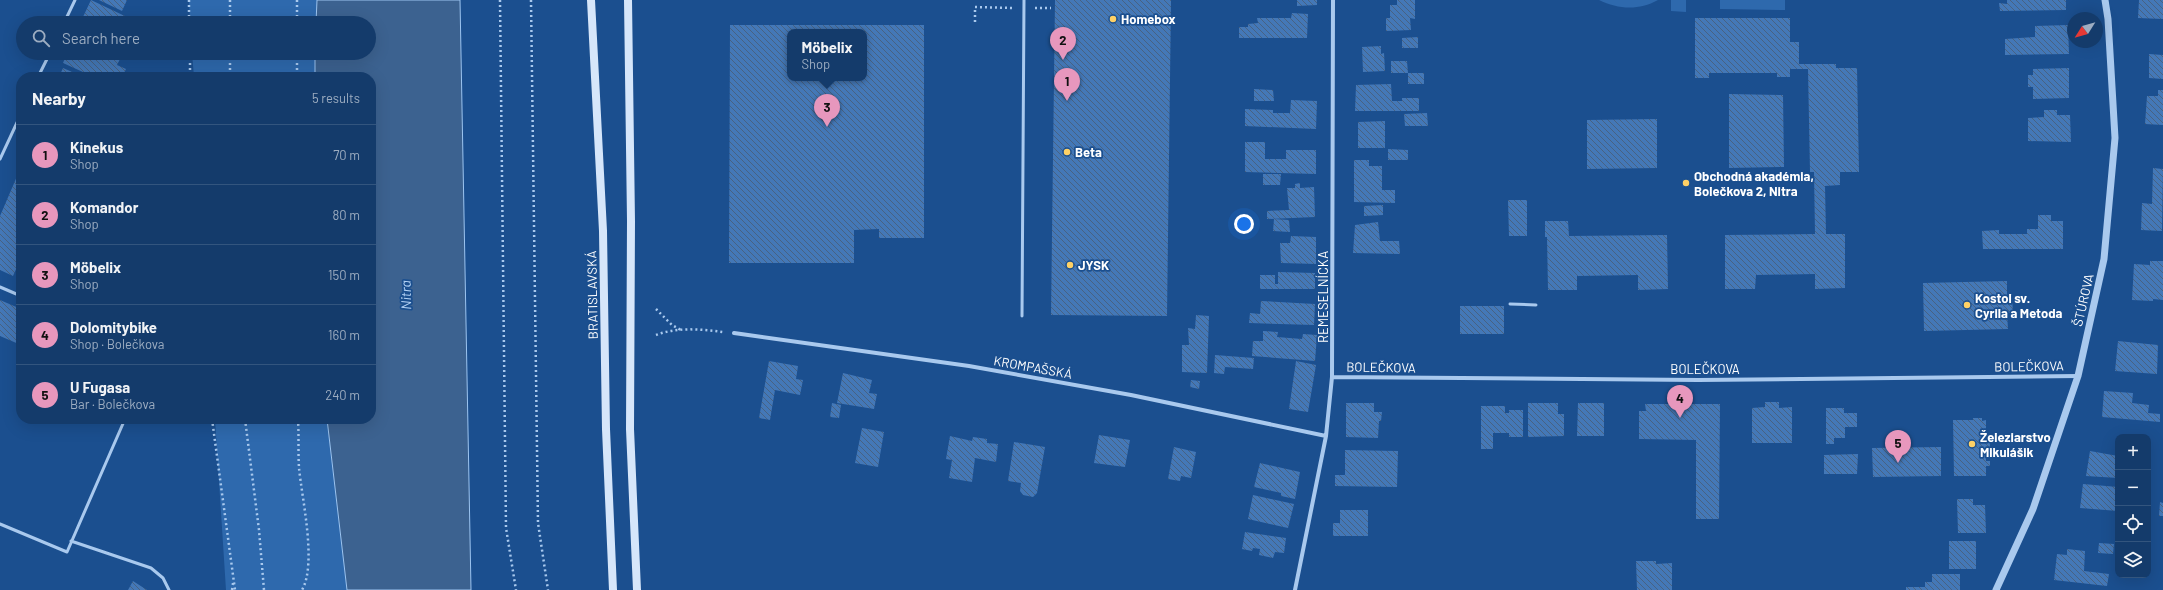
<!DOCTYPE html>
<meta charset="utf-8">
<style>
body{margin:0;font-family:Barlow,sans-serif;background:#1d4271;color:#f1f3f6}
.controls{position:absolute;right:12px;bottom:12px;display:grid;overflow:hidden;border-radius:8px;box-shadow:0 4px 16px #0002}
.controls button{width:36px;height:36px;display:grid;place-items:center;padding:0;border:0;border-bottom:1px solid #33557e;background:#143b6b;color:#f1f3f6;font:20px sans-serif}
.compass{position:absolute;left:2067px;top:12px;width:36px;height:36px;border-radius:50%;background:#143b6b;box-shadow:0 4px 16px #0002;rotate:233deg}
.you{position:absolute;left:1244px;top:224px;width:14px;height:14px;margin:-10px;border:3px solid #fff;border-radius:50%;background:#1a73e8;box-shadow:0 0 0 6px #1a73e833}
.badge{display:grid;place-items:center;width:26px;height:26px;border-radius:50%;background:#e797bd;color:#111;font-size:13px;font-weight:700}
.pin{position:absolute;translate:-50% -33px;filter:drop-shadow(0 1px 2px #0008)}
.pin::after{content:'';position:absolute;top:21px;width:14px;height:12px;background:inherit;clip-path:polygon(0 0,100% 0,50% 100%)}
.popup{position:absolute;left:787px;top:29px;width:80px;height:52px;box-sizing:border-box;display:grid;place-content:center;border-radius:8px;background:#143b6b;filter:drop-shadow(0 1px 3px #0005);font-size:13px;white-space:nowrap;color:#9dadc1}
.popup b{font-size:15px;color:#f1f3f6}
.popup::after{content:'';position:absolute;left:50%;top:100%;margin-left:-8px;border:8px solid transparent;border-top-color:#143b6b}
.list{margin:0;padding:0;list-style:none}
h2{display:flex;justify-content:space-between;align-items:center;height:52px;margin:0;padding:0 16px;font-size:17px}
h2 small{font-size:13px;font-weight:400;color:#9dadc1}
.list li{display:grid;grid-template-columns:26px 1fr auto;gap:12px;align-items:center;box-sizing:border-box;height:60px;padding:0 16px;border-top:1px solid #33557e}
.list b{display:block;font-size:15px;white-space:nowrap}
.list p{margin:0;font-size:13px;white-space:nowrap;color:#9dadc1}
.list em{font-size:13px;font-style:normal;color:#9dadc1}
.icon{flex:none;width:22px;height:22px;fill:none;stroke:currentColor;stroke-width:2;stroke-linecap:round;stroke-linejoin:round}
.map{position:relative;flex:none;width:2163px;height:590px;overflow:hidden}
.search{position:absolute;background:#143b6b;box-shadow:0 4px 16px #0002;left:16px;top:16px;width:360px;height:44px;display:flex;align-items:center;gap:10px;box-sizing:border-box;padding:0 14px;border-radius:22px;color:#9dadc1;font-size:15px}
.panel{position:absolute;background:#143b6b;box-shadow:0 4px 16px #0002;left:16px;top:72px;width:360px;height:352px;border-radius:16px}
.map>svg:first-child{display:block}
.green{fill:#2e69ad}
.water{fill:#3c6290;stroke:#9cc4f0}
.building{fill:url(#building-back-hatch);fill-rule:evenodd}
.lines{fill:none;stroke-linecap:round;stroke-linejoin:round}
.path{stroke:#a9c9ee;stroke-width:2.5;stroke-dasharray:2 3;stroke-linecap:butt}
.service{stroke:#a9c9ee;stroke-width:3}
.minor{stroke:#a9c9ee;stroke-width:4}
.tertiary{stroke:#a9c9ee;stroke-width:7}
.secondary{stroke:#d6e6fa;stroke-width:8}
.poi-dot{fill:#ffd166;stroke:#1b4f8f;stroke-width:1.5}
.labels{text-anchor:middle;stroke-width:3.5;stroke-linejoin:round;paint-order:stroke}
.poi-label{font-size:13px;font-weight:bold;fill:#fff;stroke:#1b4f8f;text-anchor:start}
.street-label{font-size:13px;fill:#fff;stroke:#1b4f8f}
.water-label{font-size:14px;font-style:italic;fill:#b5d3f5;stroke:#1b4f8f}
</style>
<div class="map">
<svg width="2163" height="590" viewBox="0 0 2163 590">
<defs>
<pattern id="building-back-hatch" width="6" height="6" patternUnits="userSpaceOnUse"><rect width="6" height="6" fill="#4478b7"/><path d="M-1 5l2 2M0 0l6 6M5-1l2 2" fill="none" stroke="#486282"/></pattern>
</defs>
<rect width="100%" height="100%" fill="#1b4f8f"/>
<path class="green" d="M 189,0 L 317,0 L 316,23 L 190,23 Z
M 1599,0 L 1658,0 C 1638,11 1618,9 1599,0 Z
M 1671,0 L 1686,0 L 1686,12 L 1671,11 Z
M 1720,0 L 1785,0 L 1785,10 L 1720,9 Z
M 192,53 L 315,53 L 315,77 L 194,77 Z
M 215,419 L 327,419 L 347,590 L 226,590 Z"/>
<path class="water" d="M 317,0 L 460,0 L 471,590 L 347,590 L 327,419 L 371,419 L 371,77 L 315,77 L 315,53 L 369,53 L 369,23 L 316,23 Z"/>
<path class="building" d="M 91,0 L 129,18 L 127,23 L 90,23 L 82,19 Z
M 99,0 L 127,0 L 122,11 Z
M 1055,0 L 1171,0 L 1167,316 L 1051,315 Z
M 1297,0 L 1317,0 L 1317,5 L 1297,6 Z
M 1397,0 L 1415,0 L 1415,19 L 1410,18 L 1411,30 L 1386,31 L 1386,18 L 1390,18 L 1390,5 L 1397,5 Z
M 2007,0 L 2066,0 L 2066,10 L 2000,11 L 1999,3 L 2007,4 Z
M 2139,0 L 2163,0 L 2163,19 L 2138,18 Z
M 1292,13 L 1308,14 L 1307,38 L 1239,38 L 1239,27 L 1248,27 L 1248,24 L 1258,23 L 1257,18 L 1291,18 Z
M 1695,18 L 1790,18 L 1790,42 L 1799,42 L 1799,64 L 1836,64 L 1836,68 L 1857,68 L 1859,172 L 1840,172 L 1840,185 L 1825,186 L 1826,234 L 1845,234 L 1845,288 L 1815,289 L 1815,274 L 1756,275 L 1755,289 L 1725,289 L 1725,235 L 1815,234 L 1814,172 L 1810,172 L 1808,69 L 1790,69 L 1790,77 L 1777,77 L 1777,73 L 1709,73 L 1709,78 L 1695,78 Z
M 730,25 L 924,25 L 924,238 L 879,238 L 879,229 L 854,230 L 854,263 L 729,263 ZM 790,32 L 864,32 L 864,78 L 790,78 Z
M 2068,25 L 2069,54 L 2005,55 L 2005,39 L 2035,37 L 2035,26 Z
M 1418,37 L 1418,48 L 1402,48 L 1402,38 Z
M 1381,46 L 1381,54 L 1384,53 L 1385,71 L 1363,72 L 1362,47 Z
M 67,53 L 123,53 L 117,65 L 126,69 L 122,77 L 94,77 L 63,63 Z
M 2149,54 L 2163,55 L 2163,79 L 2149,78 Z
M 1391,61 L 1407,61 L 1408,73 L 1391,73 Z
M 63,68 L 84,77 L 59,77 Z
M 2069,68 L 2069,98 L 2033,99 L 2033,87 L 2028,87 L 2028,75 L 2033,75 L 2033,69 Z
M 1408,73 L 1424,73 L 1424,84 L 1408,84 Z
M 1391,84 L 1392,101 L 1402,101 L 1402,98 L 1419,98 L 1419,111 L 1355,111 L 1356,85 Z
M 1254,89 L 1273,90 L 1274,101 L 1254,101 Z
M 2158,90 L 2163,90 L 2163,125 L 2145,124 L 2147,96 L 2158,96 Z
M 1729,94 L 1783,95 L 1784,167 L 1729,168 Z
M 1291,100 L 1317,101 L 1316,129 L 1245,126 L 1245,109 L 1273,110 L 1273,113 L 1290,113 Z
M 2044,110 L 2057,110 L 2057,115 L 2070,115 L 2071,142 L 2028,141 L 2028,118 L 2044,117 Z
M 1427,113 L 1428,126 L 1405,126 L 1404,114 Z
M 1657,119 L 1657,168 L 1587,169 L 1587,120 Z
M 1385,121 L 1385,148 L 1358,148 L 1358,122 Z
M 1245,142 L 1265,142 L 1265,159 L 1286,159 L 1286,150 L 1316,150 L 1316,174 L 1245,172 Z
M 1388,149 L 1408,150 L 1408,160 L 1388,160 Z
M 1354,160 L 1369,160 L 1369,166 L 1382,166 L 1382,190 L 1395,190 L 1395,203 L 1354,202 Z
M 21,167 L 21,258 L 13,276 L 0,270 L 0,216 Z
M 2153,168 L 2163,169 L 2162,231 L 2141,230 L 2142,203 L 2152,204 Z
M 1263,174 L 1281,174 L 1280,185 L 1263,185 Z
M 1300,183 L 1300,188 L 1314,187 L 1315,217 L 1267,219 L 1267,211 L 1289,210 L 1287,188 L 1295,188 L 1295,184 Z
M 1508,200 L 1527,200 L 1527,236 L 1509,236 Z
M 1383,205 L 1383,215 L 1364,216 L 1364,206 Z
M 2038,215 L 2051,215 L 2051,221 L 2063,221 L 2063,249 L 1983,249 L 1982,231 L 1999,230 L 1999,234 L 2027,234 L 2027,229 L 2038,229 Z
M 1274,219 L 1289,220 L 1290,232 L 1273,231 Z
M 1545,221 L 1568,221 L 1569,236 L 1667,235 L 1668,289 L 1638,290 L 1638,275 L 1577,276 L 1577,290 L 1548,290 L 1547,237 L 1545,237 Z
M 1378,222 L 1380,241 L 1399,241 L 1400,254 L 1353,253 L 1355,225 Z
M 1291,236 L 1316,237 L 1316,264 L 1281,263 L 1280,243 L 1290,243 Z
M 2150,261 L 2163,261 L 2163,300 L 2153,299 L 2153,301 L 2132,300 L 2134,264 L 2150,265 Z
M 1278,272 L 1315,273 L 1315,289 L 1260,289 L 1260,275 L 1275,275 L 1275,284 L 1278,284 Z
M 2007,281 L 2007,297 L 2012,297 L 2013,313 L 2007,313 L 2008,329 L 1924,331 L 1923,283 Z
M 0,300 L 21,309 L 21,345 L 0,336 Z
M 1261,301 L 1315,304 L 1314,325 L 1249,323 L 1250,313 L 1260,314 Z
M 1460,306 L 1504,306 L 1504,334 L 1460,334 Z
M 1196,315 L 1209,316 L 1207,373 L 1182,372 L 1182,345 L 1189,345 L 1188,328 L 1195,329 Z
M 1263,331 L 1278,332 L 1277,337 L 1302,339 L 1303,334 L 1317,335 L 1315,361 L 1252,356 L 1253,341 L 1263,341 Z
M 2118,341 L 2158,345 L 2157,374 L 2115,371 Z
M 1215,355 L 1254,358 L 1253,369 L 1225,367 L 1224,374 L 1214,373 Z
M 769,361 L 798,366 L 796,379 L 803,380 L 800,395 L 775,390 L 770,420 L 759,418 Z
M 1296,361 L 1316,365 L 1308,412 L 1289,409 Z
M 843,373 L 872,380 L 869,393 L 877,394 L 874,409 L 837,403 Z
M 1191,380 L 1200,381 L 1199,389 L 1190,387 Z
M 2104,391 L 2133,393 L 2132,403 L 2149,405 L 2148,413 L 2160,414 L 2160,422 L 2102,417 Z
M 1765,402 L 1779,402 L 1779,408 L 1792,407 L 1792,443 L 1752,443 L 1752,408 L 1765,407 Z
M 832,403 L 841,405 L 839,418 L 830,417 Z
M 1346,403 L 1374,403 L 1374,412 L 1382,412 L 1381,421 L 1379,421 L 1378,438 L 1346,437 Z
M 1528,403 L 1558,403 L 1558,414 L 1564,414 L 1564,436 L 1528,437 Z
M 1578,403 L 1604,403 L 1604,436 L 1577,436 Z
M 1645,404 L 1720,404 L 1719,519 L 1696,519 L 1696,440 L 1639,439 L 1639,411 L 1646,411 Z
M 1481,406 L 1505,406 L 1505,413 L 1509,413 L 1509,410 L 1523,410 L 1523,437 L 1509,437 L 1509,433 L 1493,433 L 1493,449 L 1481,449 Z
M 1826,408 L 1844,408 L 1844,413 L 1857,413 L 1857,427 L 1845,427 L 1845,438 L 1834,438 L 1834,444 L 1826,444 Z
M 1973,418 L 1982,418 L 1982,421 L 1986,420 L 1986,439 L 1990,439 L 1990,449 L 1986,449 L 1986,461 L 1990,461 L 1990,466 L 1986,466 L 1986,476 L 1954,476 L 1953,420 L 1973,420 Z
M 862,428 L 884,432 L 878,467 L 855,463 Z
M 1099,435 L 1130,440 L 1125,467 L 1094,463 Z
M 950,436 L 972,441 L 973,437 L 987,439 L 987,443 L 998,444 L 996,462 L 975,458 L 972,482 L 949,478 L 952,460 L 946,459 Z
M 1014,442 L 1045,447 L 1037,493 L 1033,497 L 1023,495 L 1020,491 L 1021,483 L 1008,481 Z
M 1174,447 L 1196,452 L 1191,478 L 1181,476 L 1180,481 L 1168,479 Z
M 1941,447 L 1941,476 L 1873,477 L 1872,448 Z
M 1345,450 L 1398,451 L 1397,487 L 1335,486 L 1335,475 L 1345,475 Z
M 2090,451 L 2118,456 L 2118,478 L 2086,476 Z
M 1858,454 L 1857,474 L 1824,474 L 1824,455 Z
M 1260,463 L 1300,472 L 1295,499 L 1281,496 L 1281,493 L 1254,487 Z
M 2083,484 L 2118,487 L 2118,511 L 2080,508 Z
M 1253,495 L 1294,504 L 1288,528 L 1248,519 Z
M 1957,499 L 1973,499 L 1973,505 L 1985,505 L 1986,533 L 1958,533 Z
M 2160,502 L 2163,503 L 2163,516 L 2159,516 Z
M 1340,510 L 1368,510 L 1368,536 L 1333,536 L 1333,523 L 1340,523 Z
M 1245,532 L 1286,538 L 1284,553 L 1275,552 L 1273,558 L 1259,555 L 1260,549 L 1253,548 L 1252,551 L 1242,549 Z
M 1949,541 L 1976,541 L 1976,569 L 1949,569 Z
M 2099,543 L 2114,544 L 2113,554 L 2098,553 Z
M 2067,549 L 2085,551 L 2084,571 L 2109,574 L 2107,586 L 2054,580 L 2057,554 L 2067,555 Z
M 1636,561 L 1656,561 L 1656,564 L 1672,563 L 1672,590 L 1637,590 Z
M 1932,574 L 1960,574 L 1960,590 L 1906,590 L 1906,587 L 1925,587 L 1925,582 L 1932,582 Z
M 133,581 L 147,590 L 128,590 Z"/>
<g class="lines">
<path class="path" d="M 189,0 L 189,23
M 230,0 L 230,23
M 297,0 L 297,23
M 500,0 L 506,528 L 516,590
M 531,0 L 538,523 L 548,590
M 1035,8 L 1051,8
M 975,22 L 975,7 L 1014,8
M 190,53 L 190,77
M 230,53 L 230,77
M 297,53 L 297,77
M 656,309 L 672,325 L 681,330
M 656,335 C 677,327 701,329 723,332
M 212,419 L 235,590
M 245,419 L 259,530 L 264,590
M 298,419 C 299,435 298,452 299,468 C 302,499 317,564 302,590
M 232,590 L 233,583"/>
<path class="service" d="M 64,23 L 75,0
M 38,77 L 50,53
M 0,159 L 21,114
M 0,287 L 21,296
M 1510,304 L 1536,305
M 1022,316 L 1024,0
M 0,524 L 67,552 L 125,419
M 71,541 L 151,568 L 163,578 L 169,590"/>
<path class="minor" d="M 734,333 L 969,366 L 1131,395 L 1326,436
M 1332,377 L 1698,380 L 2078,376
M 1295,590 L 1326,436 L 1332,377 L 1333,0"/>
<path class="tertiary" d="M 1996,590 L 2033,509 L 2078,376 L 2104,259 L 2115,138 L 2108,19 L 2105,0"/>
<path class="secondary" d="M 591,0 L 603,231 L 606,429 L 613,590
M 628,0 L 631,221 L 630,429 L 637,590"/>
</g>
<g class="poi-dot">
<circle cx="1113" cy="19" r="4"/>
<circle cx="1067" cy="152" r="4"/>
<circle cx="1686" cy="183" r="4"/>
<circle cx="1070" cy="265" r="4"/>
<circle cx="1967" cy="305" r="4"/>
<circle cx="1972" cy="444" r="4"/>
</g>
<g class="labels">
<g class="poi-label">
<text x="1121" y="24">Homebox</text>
<text x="1075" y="157">Beta</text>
<text x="1694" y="181">Obchodná akadémia,<tspan x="1694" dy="15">Bolečkova 2, Nitra</tspan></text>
<text x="1078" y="270">JYSK</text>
<text x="1975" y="303">Kostol sv.<tspan x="1975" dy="15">Cyrila a Metoda</tspan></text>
<text x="1980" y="442">Železiarstvo<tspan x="1980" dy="15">Mikulášik</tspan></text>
</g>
<g class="street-label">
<text transform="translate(592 295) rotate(-91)" y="5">BRATISLAVSKÁ</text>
<text transform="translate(1323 297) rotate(-90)" y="5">REMESELNÍCKA</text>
<text transform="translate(2083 300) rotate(-77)" y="5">ŠTÚROVA</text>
<text transform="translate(2029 366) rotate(-1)" y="5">BOLEČKOVA</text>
<text transform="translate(1033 367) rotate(10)" y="5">KROMPAŠSKÁ</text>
<text transform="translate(1381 367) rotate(1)" y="5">BOLEČKOVA</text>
<text x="1705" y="374">BOLEČKOVA</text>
</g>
<g class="water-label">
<text transform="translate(406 295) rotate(-91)" y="5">Nitra</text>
</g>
</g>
</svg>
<div class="controls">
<button>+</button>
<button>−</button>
<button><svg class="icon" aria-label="locate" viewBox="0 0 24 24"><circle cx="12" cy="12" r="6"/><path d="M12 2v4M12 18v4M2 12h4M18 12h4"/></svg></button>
<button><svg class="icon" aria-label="layers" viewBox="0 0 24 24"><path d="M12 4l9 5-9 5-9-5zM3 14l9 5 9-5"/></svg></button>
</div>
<svg class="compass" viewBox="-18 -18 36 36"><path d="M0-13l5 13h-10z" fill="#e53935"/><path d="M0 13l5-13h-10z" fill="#9dadc1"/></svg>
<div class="you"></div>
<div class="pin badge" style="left:1067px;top:101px">1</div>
<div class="pin badge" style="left:1063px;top:60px">2</div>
<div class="pin badge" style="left:827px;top:127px">3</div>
<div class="popup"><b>Möbelix</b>Shop</div>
<div class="pin badge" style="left:1680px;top:418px">4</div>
<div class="pin badge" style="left:1898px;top:463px">5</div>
<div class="search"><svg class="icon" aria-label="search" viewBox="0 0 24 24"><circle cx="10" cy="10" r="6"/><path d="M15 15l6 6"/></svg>Search here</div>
<section class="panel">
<h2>Nearby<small>5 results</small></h2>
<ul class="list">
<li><span class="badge">1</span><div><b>Kinekus</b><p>Shop</p></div><em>70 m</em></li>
<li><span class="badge">2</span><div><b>Komandor</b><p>Shop</p></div><em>80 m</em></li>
<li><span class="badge">3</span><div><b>Möbelix</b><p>Shop</p></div><em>150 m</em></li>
<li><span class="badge">4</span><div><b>Dolomitybike</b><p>Shop · Bolečkova</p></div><em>160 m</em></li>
<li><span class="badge">5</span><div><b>U Fugasa</b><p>Bar · Bolečkova</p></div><em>240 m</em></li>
</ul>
</section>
</div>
